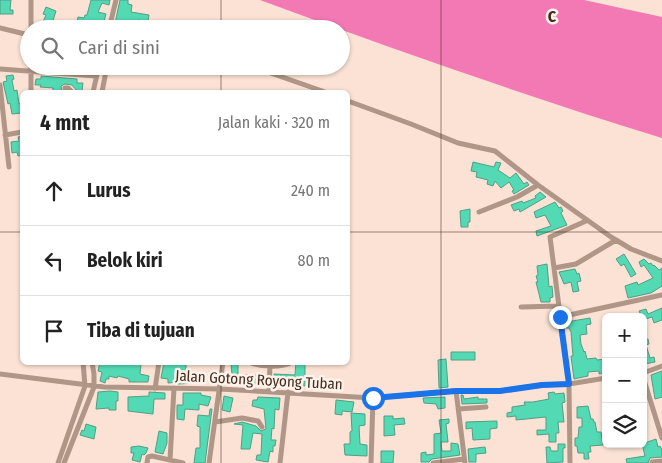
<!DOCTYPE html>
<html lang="id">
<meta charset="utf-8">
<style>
body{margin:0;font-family:"Fira Sans Condensed",sans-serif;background:#f6f6f6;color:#222}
.controls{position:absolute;right:15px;bottom:15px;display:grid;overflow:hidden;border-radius:8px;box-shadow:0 1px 4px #0004}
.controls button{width:45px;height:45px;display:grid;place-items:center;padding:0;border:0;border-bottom:1px solid #e0e0e0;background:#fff;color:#222;font:25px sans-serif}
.stop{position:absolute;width:15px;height:15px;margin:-11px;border:4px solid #1a73e8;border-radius:50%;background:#fff}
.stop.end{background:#1a73e8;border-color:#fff;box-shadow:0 1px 5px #0008}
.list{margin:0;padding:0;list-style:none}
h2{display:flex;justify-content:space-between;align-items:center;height:65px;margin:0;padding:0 20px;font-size:21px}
h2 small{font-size:16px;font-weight:400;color:#767676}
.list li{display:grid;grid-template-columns:32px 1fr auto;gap:15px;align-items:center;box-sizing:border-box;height:70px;padding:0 20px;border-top:1px solid #e0e0e0}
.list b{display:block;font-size:19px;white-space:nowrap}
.list em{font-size:16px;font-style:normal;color:#767676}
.icon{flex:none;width:28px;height:28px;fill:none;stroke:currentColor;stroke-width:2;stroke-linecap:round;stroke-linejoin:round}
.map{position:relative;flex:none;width:662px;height:463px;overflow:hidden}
.search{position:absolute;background:#fff;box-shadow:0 1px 4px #0004;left:20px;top:20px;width:330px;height:55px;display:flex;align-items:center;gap:12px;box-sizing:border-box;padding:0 18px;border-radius:28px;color:#767676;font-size:19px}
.panel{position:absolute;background:#fff;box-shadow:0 1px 4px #0004;left:20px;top:90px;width:330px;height:275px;border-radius:8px}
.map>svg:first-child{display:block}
.water{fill:#f379b5}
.building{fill:#53d9b3;stroke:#529e86}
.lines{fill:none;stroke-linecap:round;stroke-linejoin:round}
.street{stroke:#b09687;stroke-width:5}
.route{stroke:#1a73e8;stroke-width:6}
.grid{fill:none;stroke:#432b1e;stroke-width:1;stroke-opacity:0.55}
.labels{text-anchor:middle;stroke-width:5;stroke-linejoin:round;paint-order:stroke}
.street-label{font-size:15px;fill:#432b1e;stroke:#fef2eb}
.grid-label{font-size:16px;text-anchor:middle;font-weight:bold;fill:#432b1e;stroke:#fef2eb;stroke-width:5;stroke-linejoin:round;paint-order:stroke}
</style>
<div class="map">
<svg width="662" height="463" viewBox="0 0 662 463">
<rect width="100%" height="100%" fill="#fbe2d4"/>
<path class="water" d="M 260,0 L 584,0 L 662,17 L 662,138 C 526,96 392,49 260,0 Z"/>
<path class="building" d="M 0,0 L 11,0 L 10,10 L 13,10 L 13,14 L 0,14 Z
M 91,0 L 110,0 L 109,5 L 102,3 L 98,12 L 106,14 L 102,29 L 84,29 L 85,24 L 77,22 L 78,17 L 84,18 L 85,15 L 87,15 Z
M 120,0 L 128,0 L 128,4 L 132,5 L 131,12 L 149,15 L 148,22 L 138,20 L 137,23 L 130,22 L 129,25 L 123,23 L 123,25 L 115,23 Z
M 46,7 L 56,11 L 51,27 L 42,24 L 46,15 L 43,14 Z
M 13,75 L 14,79 L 12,80 L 14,91 L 17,90 L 19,104 L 22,103 L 22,113 L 12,114 L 10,103 L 8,104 L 3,82 L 7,81 L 6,76 Z
M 41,76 L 77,79 L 77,83 L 83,83 L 82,91 L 77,91 L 72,85 L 65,84 L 61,86 L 62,92 L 53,92 L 53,88 L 40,87 L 41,85 L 35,85 L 36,79 L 41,79 Z
M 22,136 L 22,155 L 18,156 L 17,152 L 12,153 L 11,142 L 19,141 L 18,137 Z
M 473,162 L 494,167 L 496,162 L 501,163 L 498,170 L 510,178 L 516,173 L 524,184 L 527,182 L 529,185 L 514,194 L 512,191 L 514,190 L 509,182 L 501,188 L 495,181 L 493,186 L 487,184 L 488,180 L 476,177 L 477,172 L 471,171 Z
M 540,192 L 546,197 L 520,212 L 519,209 L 514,211 L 511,205 L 522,201 L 523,203 L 536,198 L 535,196 Z
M 555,202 L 559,208 L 561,207 L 563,211 L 561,213 L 567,225 L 537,236 L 536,231 L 551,226 L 545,215 L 536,218 L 534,212 Z
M 470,209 L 470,222 L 468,222 L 468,227 L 461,227 L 460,211 Z
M 624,254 L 636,274 L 631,277 L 624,264 L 621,266 L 616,259 Z
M 644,259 L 649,264 L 651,263 L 653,266 L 654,265 L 659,270 L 662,268 L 662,286 L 651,293 L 628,298 L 625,286 L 637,282 L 638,285 L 653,278 L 644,265 L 641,267 L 639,262 Z
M 547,264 L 549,287 L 552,286 L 553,297 L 550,298 L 550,302 L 541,302 L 536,282 L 538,282 L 536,276 L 538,275 L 537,266 Z
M 575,269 L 577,274 L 579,273 L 581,281 L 577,282 L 579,291 L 573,292 L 571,282 L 564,284 L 559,272 Z
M 662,308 L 662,320 L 654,323 L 652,317 L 643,320 L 643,317 L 631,317 L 640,313 L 639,311 L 646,309 L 648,314 Z
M 590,318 L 591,324 L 586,325 L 587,334 L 580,335 L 581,344 L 584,352 L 585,351 L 587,359 L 596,358 L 597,360 L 606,359 L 606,373 L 599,374 L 599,371 L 588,372 L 588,376 L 574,379 L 571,356 L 573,356 L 571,332 L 569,328 L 566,328 L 566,324 L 572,322 L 572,321 Z
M 643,339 L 648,339 L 649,344 L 646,345 L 650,358 L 654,357 L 655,362 L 645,364 Z
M 451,352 L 475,352 L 475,360 L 451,360 Z
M 446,359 L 448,387 L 439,388 L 438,360 Z
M 100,362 L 107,362 L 113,365 L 114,362 L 122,362 L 128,365 L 129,362 L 141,364 L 140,374 L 149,376 L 148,382 L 129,382 L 129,379 L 118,376 L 117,378 L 109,376 L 109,379 L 106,379 L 105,383 L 100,381 L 102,372 L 98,371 Z
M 164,362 L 177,364 L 177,362 L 186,362 L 186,372 L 194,372 L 196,383 L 178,384 L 178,382 L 168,383 L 168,379 L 161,378 Z
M 296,362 L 305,362 L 305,386 L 295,386 L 295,383 L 274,382 L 274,374 L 295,375 Z
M 238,363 L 238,375 L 263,375 L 263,384 L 229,384 L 229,375 L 232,375 L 231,364 Z
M 662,371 L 662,397 L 655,399 L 651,375 Z
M 110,391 L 118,392 L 118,401 L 116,401 L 116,410 L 109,410 L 109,408 L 96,409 L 98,392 Z
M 149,392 L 165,393 L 165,399 L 154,399 L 153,414 L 128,411 L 128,397 L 149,396 Z
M 554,392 L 555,394 L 564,393 L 565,402 L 562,403 L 564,422 L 558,422 L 559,433 L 556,433 L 556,442 L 549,442 L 549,434 L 537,435 L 537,430 L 546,430 L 546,417 L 516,420 L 516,416 L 507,417 L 507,413 L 512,412 L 512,407 L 525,405 L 524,402 L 533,402 L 549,399 L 548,393 Z
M 183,393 L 201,393 L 201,395 L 211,397 L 208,406 L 199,404 L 199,410 L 185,409 L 184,420 L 177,419 L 177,405 L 183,405 Z
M 461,395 L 463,395 L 464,399 L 478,397 L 478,399 L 487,399 L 487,403 L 462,404 Z
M 224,396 L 233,398 L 230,412 L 222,410 Z
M 258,397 L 280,398 L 279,410 L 275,409 L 274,429 L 272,428 L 271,440 L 276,440 L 275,446 L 273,446 L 273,452 L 270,451 L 268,462 L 256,460 L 257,455 L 261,455 L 262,434 L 253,433 L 250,449 L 241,449 L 243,425 L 234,424 L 242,422 L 256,426 L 261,431 L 266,429 L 264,409 L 252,406 L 253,400 L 257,400 Z
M 445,397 L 445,408 L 438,409 L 436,404 L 424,403 L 423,398 Z
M 336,400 L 354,402 L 352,412 L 342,411 L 342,415 L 335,414 Z
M 588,406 L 591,419 L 593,419 L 594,422 L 595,422 L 597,432 L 601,432 L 603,445 L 590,446 L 591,452 L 588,452 L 589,459 L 584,459 L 584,453 L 578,453 L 577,446 L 575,446 L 575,438 L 578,438 L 579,427 L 582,427 L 582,418 L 577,418 L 577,407 Z
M 210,409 L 212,409 L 205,463 L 194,463 L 196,448 L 200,448 L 200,427 L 197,426 L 198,415 L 209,416 Z
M 351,413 L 365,414 L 365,425 L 359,426 L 360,444 L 367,445 L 367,456 L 345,455 L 344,444 L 350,444 L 350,432 L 352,431 Z
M 384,416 L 393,416 L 393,419 L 404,418 L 405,424 L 394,425 L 395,435 L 384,436 Z
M 449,419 L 449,423 L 446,424 L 448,442 L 441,442 L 442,451 L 451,451 L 451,443 L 458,444 L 460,455 L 432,459 L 429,462 L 421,462 L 421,453 L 426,452 L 426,455 L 434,454 L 434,434 L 441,433 L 439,420 Z
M 497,421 L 497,428 L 490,429 L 490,439 L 473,440 L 472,428 L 466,429 L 466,422 Z
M 86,424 L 96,427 L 94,439 L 80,435 L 82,430 L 84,431 Z
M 159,431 L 167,433 L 167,443 L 163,454 L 155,452 Z
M 656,439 L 658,447 L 660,446 L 662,450 L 662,457 L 650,458 L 648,463 L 627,463 L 626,459 L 645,456 L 642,444 Z
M 558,444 L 565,444 L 565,448 L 563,448 L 563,462 L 547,463 L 546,447 L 550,447 L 551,451 L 558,451 Z
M 139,446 L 148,448 L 146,453 L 144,455 L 142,454 L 140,462 L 132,460 L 134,453 L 131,453 L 131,447 Z
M 485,447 L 486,453 L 476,454 L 476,462 L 469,462 L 468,449 Z
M 381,451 L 394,451 L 393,463 L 381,463 Z"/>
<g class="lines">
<path class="street" d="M 0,28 L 29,35
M 31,29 L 31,0
M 109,29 L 116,0
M 129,29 L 142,26 L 153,29
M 31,66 L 31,92
M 251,66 L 325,92
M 0,69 L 96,76
M 0,85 L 9,167
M 65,88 L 68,88 L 72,92
M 93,92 L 99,66
M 102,92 L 107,66
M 348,101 L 411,124 L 458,143 L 495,151 L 538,185 L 611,237 L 631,249 L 662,261
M 5,135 L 22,132
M 479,212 L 517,197 L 538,185
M 554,268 L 576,264 L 616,240
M 521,307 L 558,306
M 560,317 L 662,295
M 249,362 C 259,367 282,368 292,362
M 643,373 L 662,366
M 0,374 L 104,387 L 220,389 L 373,398 L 456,391 L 499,391 L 542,385 L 569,384 L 606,378
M 643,377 L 662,438
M 155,389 L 159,362
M 269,391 L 270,365
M 456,391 L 465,463
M 459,409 L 486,407
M 215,422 L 242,418 L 258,421 L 262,427
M 170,460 L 174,388
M 652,462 L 662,461
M 58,463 L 85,386 L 83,362
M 64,463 L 94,387 L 94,374 L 92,362
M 147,463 L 148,457 L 152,456 L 183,463
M 209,463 L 223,362
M 280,463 L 288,392
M 371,463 L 373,398
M 433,463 L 464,459
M 570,463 L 569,384 L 550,237 L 586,221"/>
</g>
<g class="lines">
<path class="route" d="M 373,398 L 456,391 L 500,391 L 542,385 L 569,384 L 560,317"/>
</g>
<path class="grid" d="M 221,0 L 221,29M 441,0 L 441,463M 221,66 L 221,92M 0,232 L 22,232M 348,232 L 662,232M 221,362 L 221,463"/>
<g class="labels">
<g class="street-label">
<text transform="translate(259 380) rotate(3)" y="5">Jalan Gotong Royong Tuban</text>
</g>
</g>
<g class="grid-label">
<text x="552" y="22">C</text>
</g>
</svg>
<div class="controls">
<button>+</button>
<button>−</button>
<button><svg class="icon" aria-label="layers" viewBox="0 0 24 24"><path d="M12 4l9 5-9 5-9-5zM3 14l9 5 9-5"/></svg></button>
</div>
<div class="stop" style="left:373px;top:398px"></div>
<div class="stop end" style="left:560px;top:317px"></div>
<div class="search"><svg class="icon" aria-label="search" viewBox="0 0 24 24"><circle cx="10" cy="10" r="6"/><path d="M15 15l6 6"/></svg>Cari di sini</div>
<section class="panel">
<h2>4 mnt<small>Jalan kaki · 320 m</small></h2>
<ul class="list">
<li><svg class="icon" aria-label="ahead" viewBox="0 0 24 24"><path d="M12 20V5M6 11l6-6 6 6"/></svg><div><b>Lurus</b></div><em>240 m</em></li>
<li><svg class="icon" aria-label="left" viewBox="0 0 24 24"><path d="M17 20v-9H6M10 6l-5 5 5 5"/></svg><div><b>Belok kiri</b></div><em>80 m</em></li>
<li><svg class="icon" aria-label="arrive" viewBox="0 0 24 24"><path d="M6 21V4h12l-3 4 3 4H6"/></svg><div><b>Tiba di tujuan</b></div></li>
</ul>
</section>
</div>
